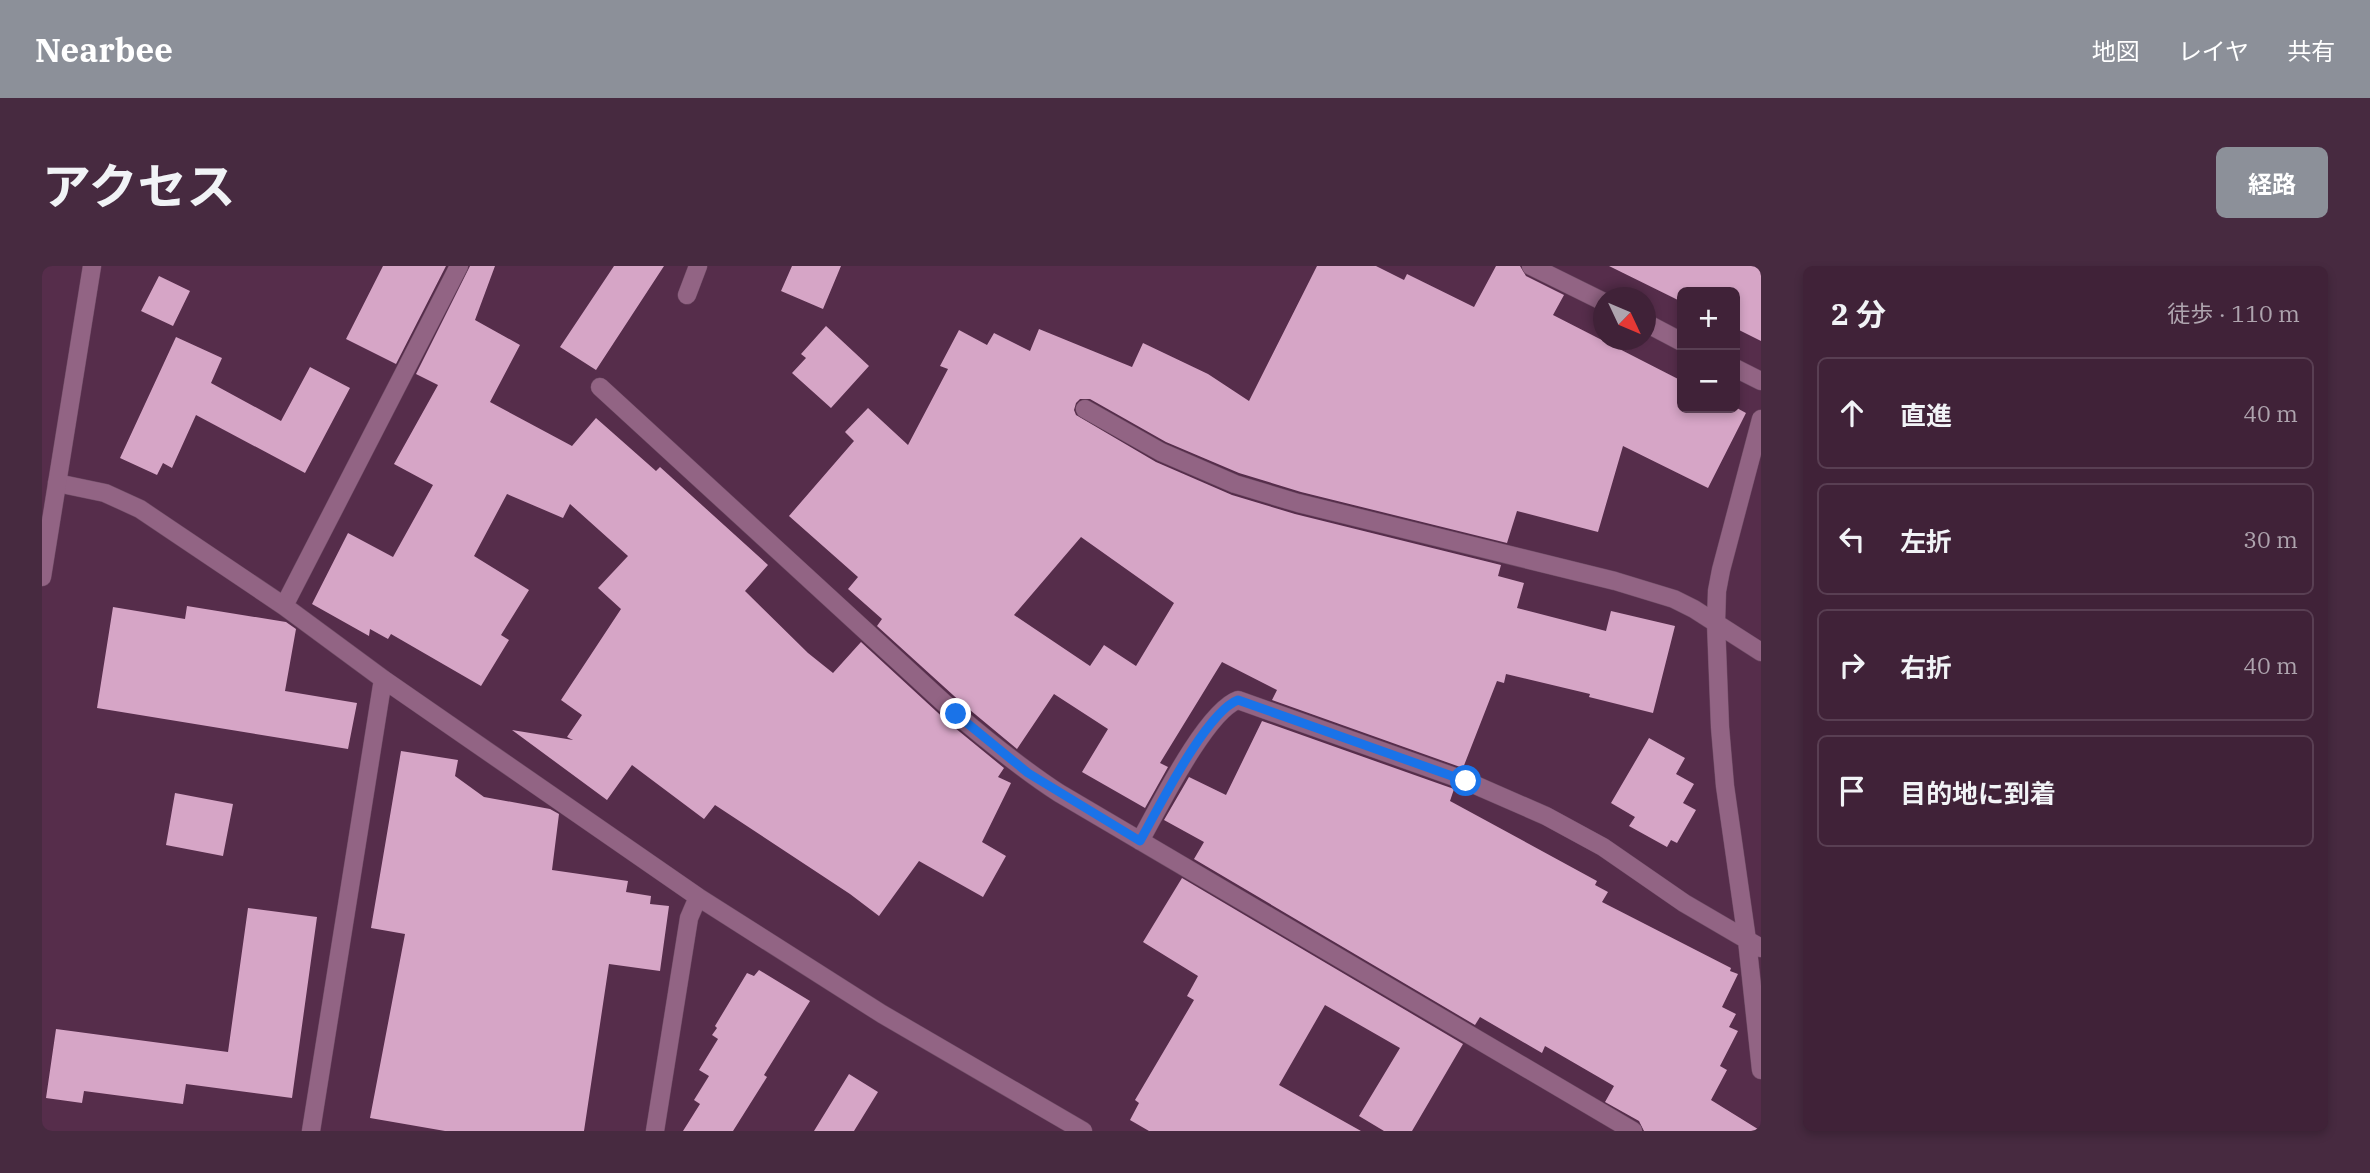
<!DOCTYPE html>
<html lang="ja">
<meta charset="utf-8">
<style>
body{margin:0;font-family:"IBM Plex Serif","Noto Sans JP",serif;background:#472a40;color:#f1f3f6}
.controls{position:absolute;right:21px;top:21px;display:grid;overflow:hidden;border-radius:10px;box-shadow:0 4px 10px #0003}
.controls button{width:63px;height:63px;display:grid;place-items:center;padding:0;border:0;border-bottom:2px solid #593f53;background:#402238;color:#f1f3f6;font:35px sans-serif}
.compass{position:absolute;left:1551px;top:21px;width:63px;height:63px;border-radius:50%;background:#402238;box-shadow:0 4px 10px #0003;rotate:134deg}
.stop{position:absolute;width:21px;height:21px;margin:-16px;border:5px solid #1a73e8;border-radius:50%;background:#fff}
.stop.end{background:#1a73e8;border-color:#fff;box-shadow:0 2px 7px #0008}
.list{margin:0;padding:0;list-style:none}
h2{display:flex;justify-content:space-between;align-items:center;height:91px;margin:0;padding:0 28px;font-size:30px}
h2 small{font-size:23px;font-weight:400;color:#aea4ae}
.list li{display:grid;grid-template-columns:46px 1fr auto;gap:21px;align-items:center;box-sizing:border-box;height:112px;margin:0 14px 14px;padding:0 14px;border:2px solid #593f53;border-radius:10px}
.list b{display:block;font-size:26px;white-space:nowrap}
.list em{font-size:23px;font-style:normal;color:#aea4ae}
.icon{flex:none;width:38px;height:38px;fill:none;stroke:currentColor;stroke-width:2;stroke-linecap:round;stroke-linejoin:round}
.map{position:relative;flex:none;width:1719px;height:865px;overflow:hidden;border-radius:10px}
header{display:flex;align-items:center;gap:42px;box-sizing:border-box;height:98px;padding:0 35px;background:#8c9099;color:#fff}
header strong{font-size:33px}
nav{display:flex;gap:38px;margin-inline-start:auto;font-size:24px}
.intro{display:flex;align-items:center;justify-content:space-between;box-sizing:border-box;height:168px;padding:0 42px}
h1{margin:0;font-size:49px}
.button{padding:18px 32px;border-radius:10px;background:#8c9099;color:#fff;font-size:24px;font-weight:700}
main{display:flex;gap:42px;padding:0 42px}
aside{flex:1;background:#402238;border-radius:10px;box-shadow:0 4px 10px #0003}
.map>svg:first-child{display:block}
.building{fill:#d6a5c6;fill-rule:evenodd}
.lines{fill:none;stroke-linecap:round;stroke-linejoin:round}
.street-casing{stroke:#704d66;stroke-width:19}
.secondary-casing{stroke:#704d66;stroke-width:19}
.street{stroke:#926484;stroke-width:18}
.secondary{stroke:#926484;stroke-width:18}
.route{stroke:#1a73e8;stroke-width:9}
</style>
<header>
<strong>Nearbee</strong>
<nav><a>地図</a><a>レイヤ</a><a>共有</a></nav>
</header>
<div class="intro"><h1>アクセス</h1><a class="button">経路</a></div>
<main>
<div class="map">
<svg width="1719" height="865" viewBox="0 0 1719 865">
<rect width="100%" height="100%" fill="#562d4b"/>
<path class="building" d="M 341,0 L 404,0 L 354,98 L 304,73 Z
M 428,0 L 453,0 L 433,54 L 478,79 L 448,136 L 530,180 L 554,152 L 614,205 L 618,201 L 726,299 L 703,325 L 766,387 L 791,407 L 819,376 L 907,457 L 962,502 L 956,511 L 969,517 L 940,576 L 964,590 L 941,631 L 877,595 L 837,650 L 808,628 L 673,539 L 662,553 L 590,499 L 565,534 L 470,464 L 531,474 L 525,471 L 540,449 L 519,434 L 579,343 L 556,322 L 586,290 L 528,238 L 521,252 L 465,228 L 432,290 L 487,324 L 459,369 L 467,374 L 439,420 L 349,368 L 346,373 L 328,363 L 327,370 L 270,338 L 306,267 L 351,291 L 391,219 L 352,198 L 396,119 L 374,108 Z
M 572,0 L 622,0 L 554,104 L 518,81 Z
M 750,0 L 799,0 L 781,43 L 739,25 Z
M 1275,0 L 1334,0 L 1362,14 L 1365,8 L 1432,41 L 1454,0 L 1478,0 L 1484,10 L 1522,29 L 1511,49 L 1640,115 L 1640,142 L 1693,141 L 1704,147 L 1666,222 L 1581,180 L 1556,266 L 1475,245 L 1465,277 L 1259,226 L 1197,207 L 1124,176 L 1048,133 L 1038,133 L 1034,137 L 1032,144 L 1034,149 L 1114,196 L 1190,229 L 1253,248 L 1459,299 L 1456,310 L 1482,317 L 1475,342 L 1564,365 L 1569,345 L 1633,360 L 1611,447 L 1547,431 L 1548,428 L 1464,408 L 1462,417 L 1455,415 L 1421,502 L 1230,434 L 1235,424 L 1180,396 L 1118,497 L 1126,501 L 1103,542 L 1040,506 L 1066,463 L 1012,428 L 975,483 L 922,439 L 835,360 L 840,353 L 806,323 L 816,311 L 747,250 L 812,175 L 803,166 L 826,142 L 866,179 L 906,103 L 898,100 L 917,64 L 945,79 L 952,67 L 988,85 L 997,63 L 1090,101 L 1101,77 L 1166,108 L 1207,135 ZM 1039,271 L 1132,337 L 1094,400 L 1062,379 L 1048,400 L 972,349 Z
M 1567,0 L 1719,0 L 1719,75 L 1693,62 L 1693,26 L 1640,26 L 1640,36 Z
M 117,10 L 148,25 L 131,60 L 99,45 Z
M 784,60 L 827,100 L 789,142 L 750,107 L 764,92 L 759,88 Z
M 134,71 L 180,92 L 169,117 L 239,155 L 268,101 L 308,122 L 263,207 L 154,149 L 130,202 L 121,197 L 115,209 L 78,192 Z
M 145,340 L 244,356 L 254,363 L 243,425 L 315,437 L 306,483 L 55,442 L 71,341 L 143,353 Z
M 1220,455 L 1412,523 L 1408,535 L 1555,615 L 1553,619 L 1566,626 L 1560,636 L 1689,702 L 1688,705 L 1696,708 L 1680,741 L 1694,748 L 1687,761 L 1696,765 L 1678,800 L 1685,804 L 1669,834 L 1719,865 L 1602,865 L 1597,855 L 1563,836 L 1572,820 L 1503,780 L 1500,787 L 1438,751 L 1433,759 L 1152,593 L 1162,576 L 1122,554 L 1147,511 L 1184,529 Z
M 1607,472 L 1643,492 L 1634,508 L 1652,518 L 1641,537 L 1654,544 L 1635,577 L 1629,574 L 1625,581 L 1587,560 L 1593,551 L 1569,537 Z
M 359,485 L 416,494 L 413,510 L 442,531 L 508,543 L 517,548 L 510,604 L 586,615 L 584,626 L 609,630 L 608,638 L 627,640 L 618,705 L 567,698 L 542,865 L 403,865 L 328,852 L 363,668 L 329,662 Z
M 133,527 L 191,538 L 181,590 L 124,579 Z
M 1140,612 L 1421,778 L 1370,865 L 1342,865 L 1317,850 L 1358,782 L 1283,739 L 1237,819 L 1319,865 L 1107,865 L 1088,854 L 1097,837 L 1093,834 L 1152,734 L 1145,730 L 1156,710 L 1101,676 Z
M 206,642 L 275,651 L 250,832 L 144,818 L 141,838 L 42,825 L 40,837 L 4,832 L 14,763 L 186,786 Z
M 717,704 L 768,735 L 722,809 L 725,811 L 691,865 L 641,865 L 658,838 L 652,834 L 667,810 L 657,804 L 676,773 L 670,769 L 675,762 L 673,760 L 705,707 L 712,710 Z
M 807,808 L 836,826 L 812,865 L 772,865 Z"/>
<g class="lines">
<g class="street-casing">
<path id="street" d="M 1489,0 L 1562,36
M 645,29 L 656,0
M 1604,57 L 1640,76
M 1693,102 L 1719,115
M 558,121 L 914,448 C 947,476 980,503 1017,527 L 1591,865
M 1043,143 L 1119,186 L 1193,218 L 1256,237 L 1573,315 L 1632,333 L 1652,343 L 1719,386
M 1719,153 L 1679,304 L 1675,325 L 1674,357 L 1678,461 L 1683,520 L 1705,674 L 1719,804
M 15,217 L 63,227 L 98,243 L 242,340 L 341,413 L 656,631 L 840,748 L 1041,865
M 242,340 L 417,0
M 1098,575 C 1116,543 1164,445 1196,434 L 1424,515 L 1504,550 L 1561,581 L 1642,637 L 1719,682
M 269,865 L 341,413
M 613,865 L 647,652 L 656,631"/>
</g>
<g class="secondary-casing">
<path id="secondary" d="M 0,311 L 50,0"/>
</g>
<use href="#street" class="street"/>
<use href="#secondary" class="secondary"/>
</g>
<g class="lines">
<path class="route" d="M 914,448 L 986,507 L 1098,575 C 1116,543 1164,446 1196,434 L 1424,515"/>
</g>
</svg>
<div class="controls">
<button>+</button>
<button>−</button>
</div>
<svg class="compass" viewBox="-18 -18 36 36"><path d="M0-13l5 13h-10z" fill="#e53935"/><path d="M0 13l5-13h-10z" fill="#aea4ae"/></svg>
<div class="stop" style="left:1424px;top:515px"></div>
<div class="stop end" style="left:914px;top:448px"></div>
</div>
<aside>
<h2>2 分<small>徒歩 · 110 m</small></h2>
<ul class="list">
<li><svg class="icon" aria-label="ahead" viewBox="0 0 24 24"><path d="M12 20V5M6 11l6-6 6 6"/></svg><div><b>直進</b></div><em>40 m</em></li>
<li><svg class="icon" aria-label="left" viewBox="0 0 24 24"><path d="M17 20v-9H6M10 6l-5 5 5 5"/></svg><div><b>左折</b></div><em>30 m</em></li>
<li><svg class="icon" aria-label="right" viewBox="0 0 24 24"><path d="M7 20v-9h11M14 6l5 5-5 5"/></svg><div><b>右折</b></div><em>40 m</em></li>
<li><svg class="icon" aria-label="arrive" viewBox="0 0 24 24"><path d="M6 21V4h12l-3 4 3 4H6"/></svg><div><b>目的地に到着</b></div></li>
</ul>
</aside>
</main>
